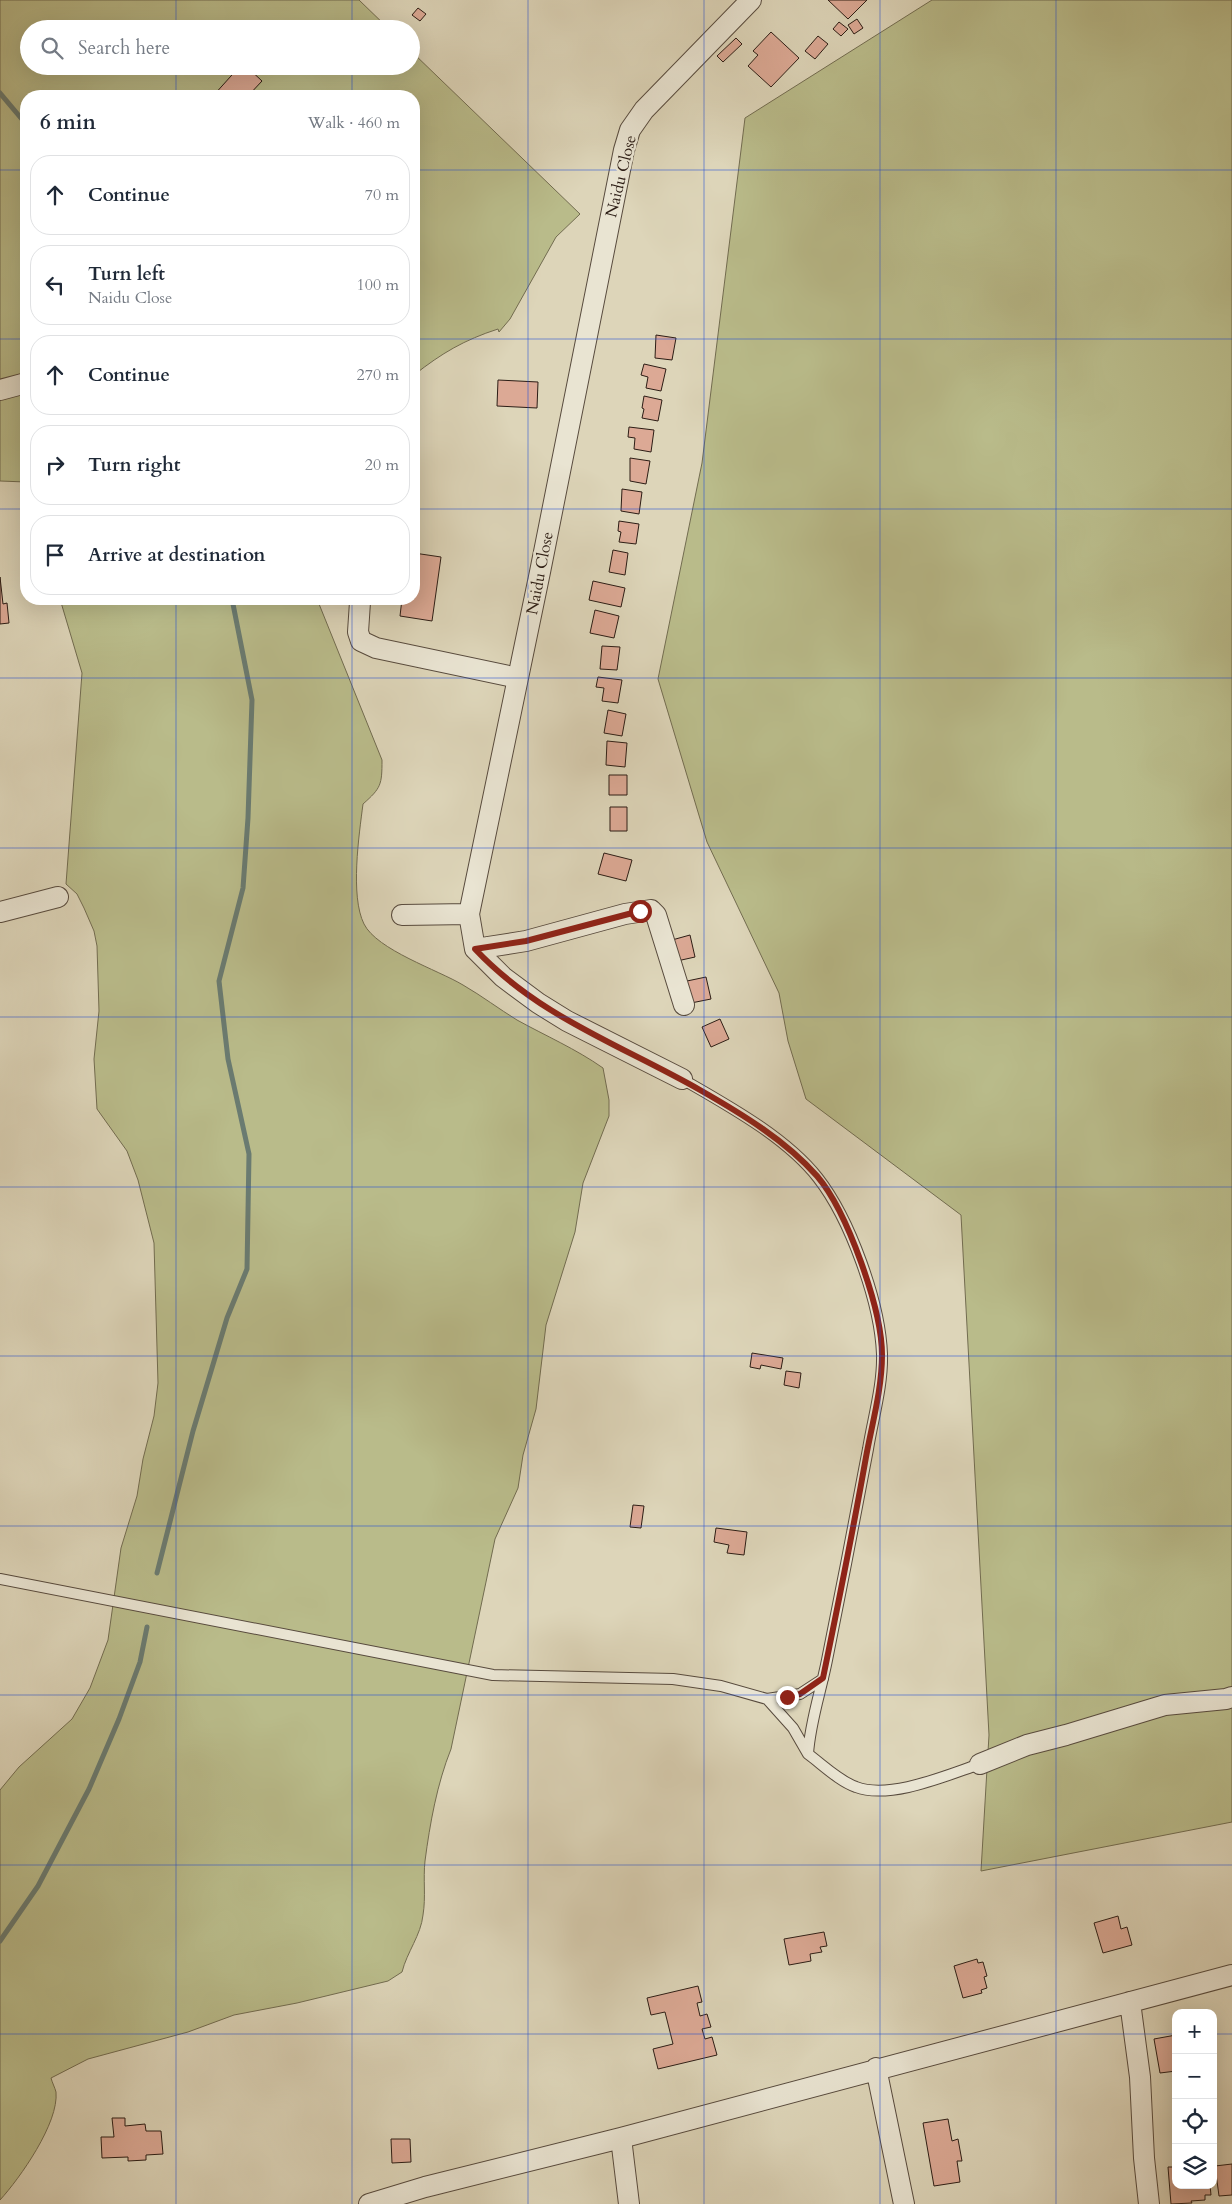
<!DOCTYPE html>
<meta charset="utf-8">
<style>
body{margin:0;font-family:Cardo,serif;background:#f2f2f3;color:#1f2937}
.controls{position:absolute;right:15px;bottom:15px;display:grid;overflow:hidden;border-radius:10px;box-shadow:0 5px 20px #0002}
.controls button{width:45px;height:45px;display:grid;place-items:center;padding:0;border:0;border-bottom:1px solid #e0e1e3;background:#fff;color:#1f2937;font:25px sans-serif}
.stop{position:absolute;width:15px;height:15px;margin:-11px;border:4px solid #8f2418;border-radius:50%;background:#fff}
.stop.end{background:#8f2418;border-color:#fff;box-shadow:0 1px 5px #0008}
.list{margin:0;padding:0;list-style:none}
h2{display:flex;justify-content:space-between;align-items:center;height:65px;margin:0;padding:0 20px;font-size:21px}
h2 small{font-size:16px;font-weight:400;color:#747a83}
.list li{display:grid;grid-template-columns:32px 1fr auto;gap:15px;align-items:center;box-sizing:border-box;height:80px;margin:0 10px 10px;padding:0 10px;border:1px solid #e0e1e3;border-radius:20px}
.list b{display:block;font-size:19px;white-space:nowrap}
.list p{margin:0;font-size:16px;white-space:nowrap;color:#747a83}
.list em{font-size:16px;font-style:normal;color:#747a83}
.icon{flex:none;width:28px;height:28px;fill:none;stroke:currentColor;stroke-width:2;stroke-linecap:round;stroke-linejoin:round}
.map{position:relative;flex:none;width:1232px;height:2204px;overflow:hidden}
.search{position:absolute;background:#fff;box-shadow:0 5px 20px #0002;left:20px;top:20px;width:400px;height:55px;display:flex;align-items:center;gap:12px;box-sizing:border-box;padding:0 18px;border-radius:28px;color:#747a83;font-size:19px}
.panel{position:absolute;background:#fff;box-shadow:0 5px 20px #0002;left:20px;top:90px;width:400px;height:515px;border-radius:20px}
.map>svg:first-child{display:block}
.green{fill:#b9bb8a;stroke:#726c50}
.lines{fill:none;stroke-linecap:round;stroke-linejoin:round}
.stream{stroke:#6a7b71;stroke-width:5}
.building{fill:#dca995;stroke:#2c1d15}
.service-casing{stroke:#584b3e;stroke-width:12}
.minor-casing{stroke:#584b3e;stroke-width:22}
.service{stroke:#e9e4d2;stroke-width:10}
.minor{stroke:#e9e4d2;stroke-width:20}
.route{stroke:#8f2418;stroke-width:6}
.grid{fill:none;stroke:#1d4ed8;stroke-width:1;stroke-opacity:0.55}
.labels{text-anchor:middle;stroke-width:5;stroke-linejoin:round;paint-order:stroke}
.street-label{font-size:16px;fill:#2c1d15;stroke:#e9e4d2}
</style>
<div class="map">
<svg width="1232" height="2204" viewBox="0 0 1232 2204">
<rect width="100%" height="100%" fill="#ddd5b9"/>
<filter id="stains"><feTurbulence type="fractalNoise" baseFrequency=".004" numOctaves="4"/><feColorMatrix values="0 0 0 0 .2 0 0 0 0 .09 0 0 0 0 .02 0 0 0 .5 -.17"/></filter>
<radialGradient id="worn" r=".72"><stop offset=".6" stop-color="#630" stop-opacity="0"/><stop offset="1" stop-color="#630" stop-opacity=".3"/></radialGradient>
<path class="green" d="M 0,0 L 359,0 L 389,29 L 29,29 L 29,66 L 411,66 L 411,51 L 580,214 L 556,237 L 510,319 L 499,332 L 498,329 C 464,340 442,353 414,375 L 414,96 L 26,96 L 26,482 L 0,481 Z
M 932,0 L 1232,0 L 1232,1822 L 981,1871 L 989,1735 L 961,1215 L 806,1099 L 788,1041 L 779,993 L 707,842 L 658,679 L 702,463 L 745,118 Z
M 60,599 L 317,599 L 382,760 C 382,785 381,788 363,804 C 359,835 350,896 364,924 C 377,950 438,970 463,985 C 482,996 499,1009 517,1020 C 546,1036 576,1049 603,1068 L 609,1100 L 609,1116 L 583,1183 L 575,1232 L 546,1325 L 536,1409 L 523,1455 L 518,1488 L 495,1539 L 451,1749 C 437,1784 430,1823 425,1861 C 423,1879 426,1897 423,1915 C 421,1935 407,1952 402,1972 L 388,1981 L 297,2003 L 234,2015 L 188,2032 L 88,2059 L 51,2078 C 52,2082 55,2088 56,2092 C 59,2123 20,2178 0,2200 L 0,1790 L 19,1767 L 72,1719 L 90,1688 L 108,1640 L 121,1548 L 137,1496 L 143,1459 L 154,1416 L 158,1383 L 154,1243 L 138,1180 L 127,1151 L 97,1109 L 94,1059 L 99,1011 L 97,946 L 94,931 L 84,908 L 77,894 L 66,884 L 82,673 Z"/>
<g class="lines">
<path class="stream" d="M 0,93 L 26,124
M 157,1573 L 193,1431 L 227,1318 L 247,1269 L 249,1154 L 228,1059 L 219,981 L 243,888 L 248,818 L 252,700 L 232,599
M 0,1941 L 38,1886 L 89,1789 L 119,1719 L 140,1662 L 147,1627"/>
</g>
<path class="building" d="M 828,0 L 867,0 L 848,19 Z
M 418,8 L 426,14 L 420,21 L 412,15 Z
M 857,19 L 863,28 L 854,34 L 848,25 Z
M 839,22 L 848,29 L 841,36 L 833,29 Z
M 771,32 L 799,58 L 771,87 L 748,66 L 758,55 L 753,51 Z
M 818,36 L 828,44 L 815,59 L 805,51 Z
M 736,38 L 742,44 L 723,62 L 717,56 Z
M 240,66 L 246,66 L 262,81 L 248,96 L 213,96 Z
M 656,335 L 676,338 L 672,360 L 655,358 Z
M 644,364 L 666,369 L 661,391 L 646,388 L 648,377 L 641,375 Z
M 498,380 L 538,382 L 537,408 L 497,406 Z
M 644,396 L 662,400 L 658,421 L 642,418 L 644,409 L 642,408 Z
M 629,427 L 654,430 L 651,452 L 634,449 L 635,438 L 628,437 Z
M 630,458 L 650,461 L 646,484 L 630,481 Z
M 622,489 L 642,492 L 639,514 L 621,511 Z
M 619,521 L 639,524 L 636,544 L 619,542 L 621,532 L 618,531 Z
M 613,550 L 628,553 L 625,575 L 609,572 Z
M 414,553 L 441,557 L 432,621 L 400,616 L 402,599 L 414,599 Z
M 0,577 L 3,604 L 7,603 L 9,623 L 0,624 Z
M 593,581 L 625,588 L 621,607 L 589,600 Z
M 595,610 L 619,616 L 614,638 L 590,633 Z
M 602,646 L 620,647 L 617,670 L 600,669 Z
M 598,677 L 622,680 L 618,703 L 602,701 L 604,688 L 596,687 Z
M 608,710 L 626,714 L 622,736 L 604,733 Z
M 607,741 L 627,743 L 625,767 L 606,765 Z
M 609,775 L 627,775 L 627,795 L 609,795 Z
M 610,807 L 627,807 L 627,831 L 610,831 Z
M 604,853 L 632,860 L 626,881 L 598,874 Z
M 690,935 L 695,957 L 677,961 L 672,940 Z
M 706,977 L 711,999 L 691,1003 L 687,981 Z
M 720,1019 L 729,1039 L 711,1047 L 702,1027 Z
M 752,1353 L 783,1358 L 781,1369 L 761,1365 L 760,1369 L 750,1367 Z
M 786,1371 L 801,1373 L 799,1388 L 784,1385 Z
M 633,1505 L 644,1506 L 641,1528 L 630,1527 Z
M 716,1528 L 747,1532 L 744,1555 L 727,1553 L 729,1545 L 714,1542 Z
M 1118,1916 L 1121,1929 L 1127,1927 L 1132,1945 L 1103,1953 L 1094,1923 Z
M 824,1932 L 827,1946 L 820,1947 L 822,1952 L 810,1954 L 811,1961 L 789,1965 L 784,1939 Z
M 977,1959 L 978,1963 L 983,1962 L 987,1976 L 984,1977 L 987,1988 L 981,1990 L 982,1993 L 963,1998 L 954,1966 Z
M 698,1986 L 702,2002 L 697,2003 L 700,2016 L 707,2014 L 711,2027 L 702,2029 L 705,2039 L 712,2037 L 717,2055 L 658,2069 L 653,2049 L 673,2044 L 665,2012 L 651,2015 L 647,1998 Z
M 1176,2035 L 1176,2071 L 1160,2073 L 1154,2039 Z
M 112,2118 L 125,2118 L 125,2126 L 145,2124 L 146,2131 L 161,2131 L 163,2154 L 146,2155 L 146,2160 L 128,2161 L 128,2157 L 102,2158 L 101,2137 L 114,2137 Z
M 948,2119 L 952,2141 L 958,2139 L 962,2161 L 957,2161 L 960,2182 L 934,2186 L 923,2123 Z
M 391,2139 L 410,2139 L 411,2162 L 392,2163 Z
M 1232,2164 L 1232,2195 L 1219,2196 L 1215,2166 Z
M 1168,2167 L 1176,2167 L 1176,2185 L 1210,2185 L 1211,2195 L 1205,2195 L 1205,2200 L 1191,2201 L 1192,2203 L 1171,2204 Z"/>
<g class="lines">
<g class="service-casing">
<path id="service" d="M 682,1079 C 727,1105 786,1137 818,1178 C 850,1219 880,1302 882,1354 C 883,1385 873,1418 868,1449 C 855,1519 841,1590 827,1660 C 821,1691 810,1722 808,1754 C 823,1765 839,1781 856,1787 C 890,1800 947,1775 980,1764
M 0,1579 L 493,1675 L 673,1679 L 721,1686 L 767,1699 L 800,1694 L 823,1679
M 767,1699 L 793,1728 L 808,1754"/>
</g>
<g class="minor-casing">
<path id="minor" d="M 0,390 L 26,383
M 360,602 L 358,632 L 361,641 L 376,648 L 518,678
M 0,912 L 58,897
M 402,915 L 469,914
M 475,949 L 526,941 L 625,914 L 651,910 L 656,915 L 684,1005
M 682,1079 L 567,1021 L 538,1003 L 503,977 L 475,949 L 469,914 L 540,572 L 624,150 L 630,130 L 644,110 L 751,0
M 980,1764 L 1027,1745 L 1066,1735 L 1165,1705 L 1226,1699 L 1232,1697
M 1130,2002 L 1140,2077 L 1144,2158 L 1149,2204
M 876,2068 L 904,2204
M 621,2138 L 629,2204
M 369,2204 L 425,2187 L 621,2138 L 1232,1975"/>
</g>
<use href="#service" class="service"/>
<use href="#minor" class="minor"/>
</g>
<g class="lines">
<path class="route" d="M 640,911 L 526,941 L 475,949 C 539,1017 621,1045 700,1090 C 742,1114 785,1140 817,1176 C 847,1211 882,1309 882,1355 C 882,1389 872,1424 866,1457 C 853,1531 838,1605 823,1678 L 800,1694 L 787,1697"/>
</g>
<path class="grid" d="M 176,0 L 176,29M 352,0 L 352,29M 528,0 L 528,2204M 704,0 L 704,2204M 880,0 L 880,2204M 1056,0 L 1056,2204M 176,66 L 176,96M 352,66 L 352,96M 0,170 L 26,170M 414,170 L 1232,170M 0,339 L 26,339M 414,339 L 1232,339M 0,509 L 26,509M 414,509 L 1232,509M 176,599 L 176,2204M 352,599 L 352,2204M 0,678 L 1232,678M 0,848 L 1232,848M 0,1017 L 1232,1017M 0,1187 L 1232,1187M 0,1356 L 1232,1356M 0,1526 L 1232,1526M 0,1695 L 1232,1695M 0,1865 L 1232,1865M 0,2034 L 1176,2034M 1213,2034 L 1232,2034"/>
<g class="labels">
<g class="street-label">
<text transform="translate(620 176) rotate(-76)" y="6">Naidu Close</text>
<text transform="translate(539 573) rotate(-79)" y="6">Naidu Close</text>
</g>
</g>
<rect width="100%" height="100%" filter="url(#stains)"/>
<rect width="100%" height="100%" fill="url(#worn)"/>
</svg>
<div class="controls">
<button>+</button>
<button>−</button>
<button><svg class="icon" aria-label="locate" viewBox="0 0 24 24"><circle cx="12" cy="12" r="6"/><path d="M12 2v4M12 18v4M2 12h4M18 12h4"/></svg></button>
<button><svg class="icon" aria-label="layers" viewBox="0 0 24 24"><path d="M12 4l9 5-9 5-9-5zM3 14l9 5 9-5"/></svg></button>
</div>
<div class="stop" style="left:640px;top:911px"></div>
<div class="stop end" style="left:787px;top:1697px"></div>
<div class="search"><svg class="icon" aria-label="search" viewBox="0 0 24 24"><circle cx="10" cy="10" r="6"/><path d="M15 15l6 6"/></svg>Search here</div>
<section class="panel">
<h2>6 min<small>Walk · 460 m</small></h2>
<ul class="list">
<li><svg class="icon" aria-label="ahead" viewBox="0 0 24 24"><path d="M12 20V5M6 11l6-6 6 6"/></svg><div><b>Continue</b></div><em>70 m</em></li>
<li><svg class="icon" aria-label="left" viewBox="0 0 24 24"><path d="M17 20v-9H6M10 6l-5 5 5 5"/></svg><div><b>Turn left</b><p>Naidu Close</p></div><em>100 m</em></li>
<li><svg class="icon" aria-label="ahead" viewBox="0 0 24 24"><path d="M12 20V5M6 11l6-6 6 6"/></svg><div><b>Continue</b></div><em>270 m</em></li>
<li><svg class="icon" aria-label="right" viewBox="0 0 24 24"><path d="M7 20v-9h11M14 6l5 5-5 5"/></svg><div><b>Turn right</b></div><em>20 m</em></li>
<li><svg class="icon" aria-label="arrive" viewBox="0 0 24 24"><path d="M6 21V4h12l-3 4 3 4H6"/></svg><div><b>Arrive at destination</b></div></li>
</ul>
</section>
</div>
